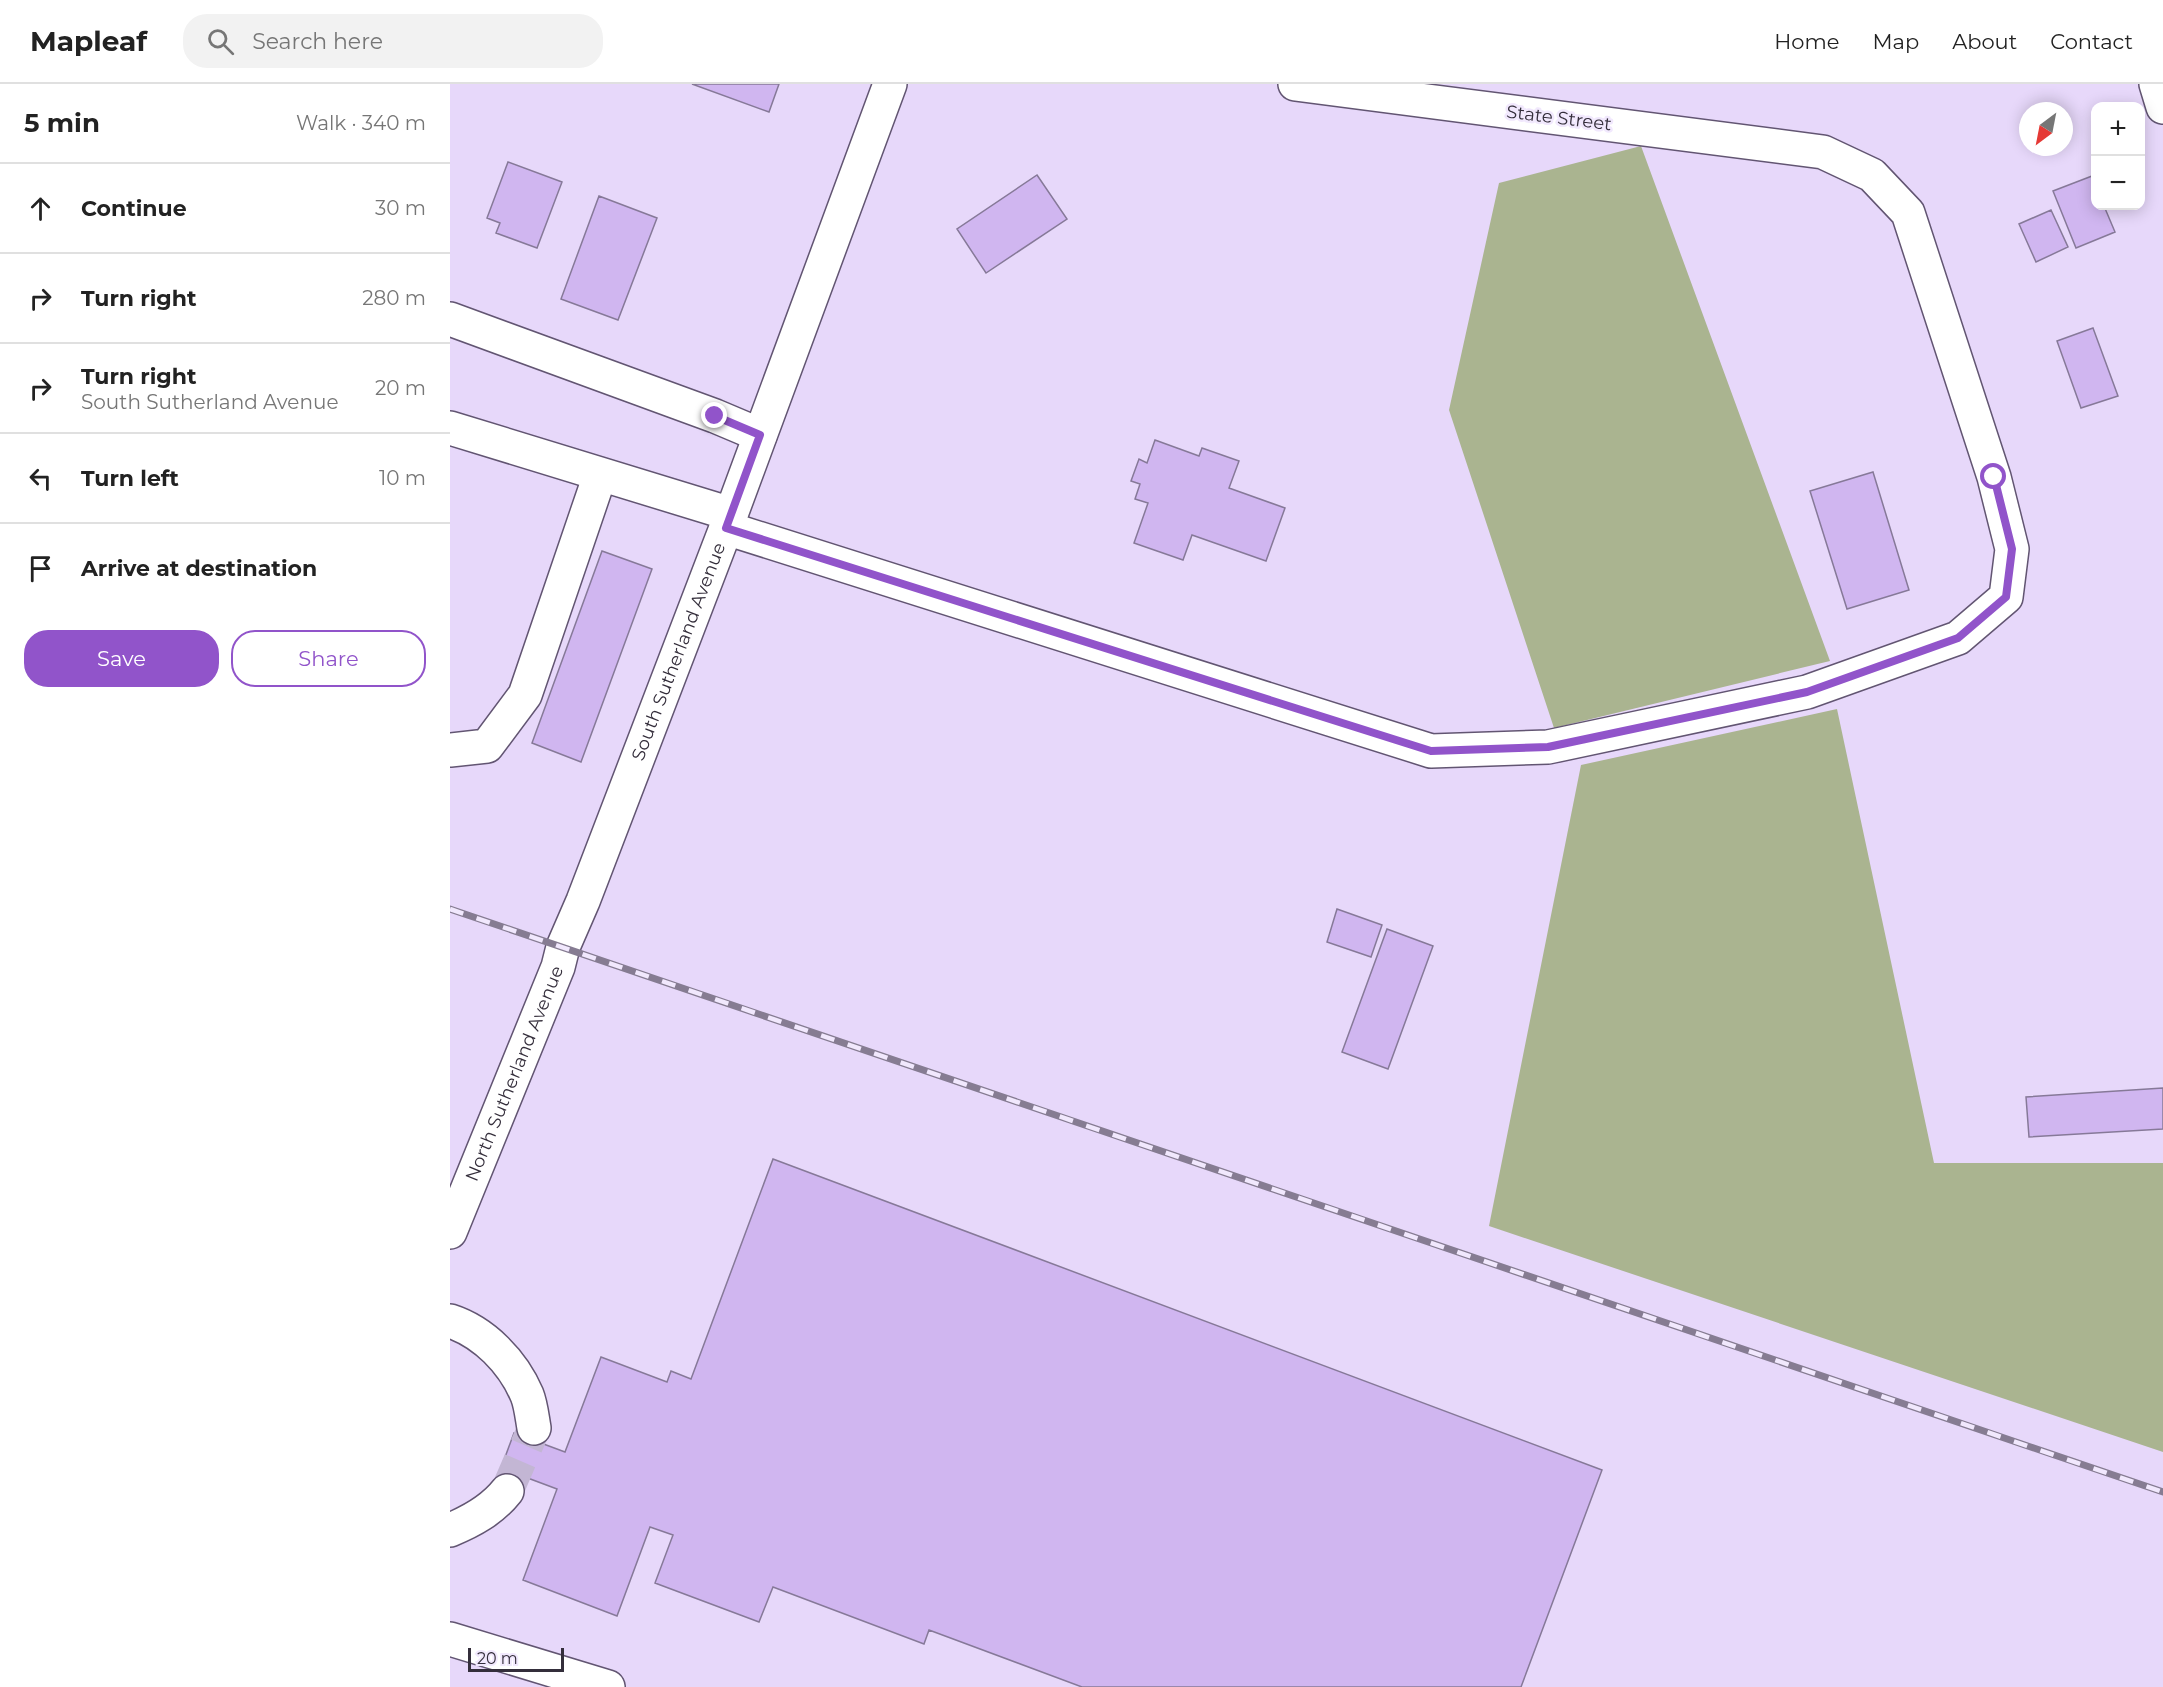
<!DOCTYPE html>
<meta charset="utf-8">
<style>
body{margin:0;font-family:Montserrat,sans-serif;background:#f2f2f2;color:#222}
.controls{position:absolute;right:18px;top:18px;display:grid;overflow:hidden;border-radius:12px;box-shadow:0 3px 15px #0003}
.controls button{width:54px;height:54px;display:grid;place-items:center;padding:0;border:0;border-bottom:2px solid #e0e0e0;background:#fff;color:#222;font:30px sans-serif}
.compass{position:absolute;left:1569px;top:18px;width:54px;height:54px;border-radius:50%;background:#fff;box-shadow:0 3px 15px #0003;rotate:212deg}
.scale{position:absolute;left:18px;bottom:15px;width:96px;box-sizing:border-box;padding-left:6px;border:3px solid #342e3b;border-top:0;font-size:16px;line-height:21px;white-space:nowrap;color:#342e3b;-webkit-text-stroke:4px #f1e8fd;paint-order:stroke}
.stop{position:absolute;width:18px;height:18px;margin:-14px;border:4px solid #9154ca;border-radius:50%;background:#fff}
.stop.end{background:#9154ca;border-color:#fff;box-shadow:0 2px 6px #0008}
.list{margin:0;padding:0;list-style:none}
h2{display:flex;justify-content:space-between;align-items:center;height:78px;margin:0;padding:0 24px;font-size:26px}
h2 small{font-size:20px;font-weight:400;color:#767676}
.list li{display:grid;grid-template-columns:39px 1fr auto;gap:18px;align-items:center;box-sizing:border-box;height:90px;padding:0 24px;border-top:2px solid #e0e0e0}
.list b{display:block;font-size:22px;white-space:nowrap}
.list p{margin:0;font-size:20px;white-space:nowrap;color:#767676}
.list em{font-size:20px;font-style:normal;color:#767676}
.actions{display:flex;gap:12px;padding:18px 24px}
.actions a{flex:1;padding:14px 0;border:2px solid #9154ca;border-radius:24px;text-align:center;font-size:21px;color:#9154ca}
.actions .main{background:#9154ca;color:#fff}
.icon{flex:none;width:33px;height:33px;fill:none;stroke:currentColor;stroke-width:2;stroke-linecap:round;stroke-linejoin:round}
.map{position:relative;flex:none;width:1713px;height:1603px;overflow:hidden}
header{display:flex;align-items:center;gap:36px;box-sizing:border-box;height:84px;padding:0 30px;background:#fff;border-bottom:2px solid #e0e0e0}
header strong{font-size:28px}
nav{display:flex;gap:33px;margin-inline-start:auto;font-size:21px}
.search{width:420px;height:54px;background:#f2f2f2;display:flex;align-items:center;gap:15px;box-sizing:border-box;padding:0 21px;border-radius:24px;color:#767676;font-size:22px}
main{display:flex}
aside{flex:1;background:#fff}
.map>svg:first-child{display:block}
.green{fill:#aab490}
.building{fill:#d0b6f0;stroke:#867998;stroke-width:1.5}
.lines{fill:none;stroke-linecap:round;stroke-linejoin:round}
.minor-tunnel{stroke:#c3b6d4;stroke-width:33;stroke-dasharray:33 16;stroke-linecap:butt}
.minor-casing{stroke:#625572;stroke-width:36}
.highway-casing{stroke:#625572;stroke-width:36}
.minor{stroke:#fff;stroke-width:33}
.highway{stroke:#fff;stroke-width:33}
.rail-casing{stroke:#867c92;stroke-width:7}
.rail{stroke:#f1e8fd;stroke-width:4.5;stroke-dasharray:14;stroke-linecap:butt}
.route{stroke:#9154ca;stroke-width:8}
.labels{text-anchor:middle;stroke-width:5;stroke-linejoin:round;paint-order:stroke}
.street-label{font-size:18px;fill:#342e3b;stroke:#f1e8fd}
</style>
<header>
<strong>Mapleaf</strong>
<div class="search"><svg class="icon" aria-label="search" viewBox="0 0 24 24"><circle cx="10" cy="10" r="6"/><path d="M15 15l6 6"/></svg>Search here</div>
<nav><a>Home</a><a>Map</a><a>About</a><a>Contact</a></nav>
</header>
<main>
<aside>
<h2>5 min<small>Walk · 340 m</small></h2>
<ul class="list">
<li><svg class="icon" aria-label="ahead" viewBox="0 0 24 24"><path d="M12 20V5M6 11l6-6 6 6"/></svg><div><b>Continue</b></div><em>30 m</em></li>
<li><svg class="icon" aria-label="right" viewBox="0 0 24 24"><path d="M7 20v-9h11M14 6l5 5-5 5"/></svg><div><b>Turn right</b></div><em>280 m</em></li>
<li><svg class="icon" aria-label="right" viewBox="0 0 24 24"><path d="M7 20v-9h11M14 6l5 5-5 5"/></svg><div><b>Turn right</b><p>South Sutherland Avenue</p></div><em>20 m</em></li>
<li><svg class="icon" aria-label="left" viewBox="0 0 24 24"><path d="M17 20v-9H6M10 6l-5 5 5 5"/></svg><div><b>Turn left</b></div><em>10 m</em></li>
<li><svg class="icon" aria-label="arrive" viewBox="0 0 24 24"><path d="M6 21V4h12l-3 4 3 4H6"/></svg><div><b>Arrive at destination</b></div></li>
</ul>
<div class="actions"><a class="main">Save</a><a>Share</a></div>
</aside>
<div class="map">
<svg width="1713" height="1603" viewBox="0 0 1713 1603">
<rect width="100%" height="100%" fill="#e7d8fa"/>
<path class="green" d="M 1191,62 L 1380,577 L 1104,644 L 999,326 L 1049,99 Z
M 1387,625 L 1484,1079 L 1713,1079 L 1713,1368 L 1039,1142 L 1131,681 Z"/>
<path class="building" d="M 242,0 L 329,0 L 319,28 Z
M 58,78 L 112,98 L 87,164 L 46,149 L 50,139 L 37,134 Z
M 587,91 L 617,135 L 536,189 L 507,145 Z
M 1642,92 L 1646,100 L 1646,122 L 1654,122 L 1665,148 L 1626,164 L 1603,107 Z
M 149,112 L 207,134 L 168,236 L 111,215 Z
M 1601,126 L 1618,163 L 1586,178 L 1569,140 Z
M 1643,244 L 1668,312 L 1631,324 L 1607,257 Z
M 705,356 L 749,372 L 752,364 L 789,377 L 779,404 L 835,424 L 816,477 L 742,451 L 733,476 L 684,459 L 698,419 L 685,415 L 690,400 L 681,397 L 689,375 L 697,379 Z
M 1423,388 L 1459,506 L 1397,525 L 1360,407 Z
M 152,467 L 202,485 L 131,678 L 82,659 Z
M 887,825 L 932,841 L 921,873 L 877,858 Z
M 937,845 L 983,862 L 938,985 L 892,968 Z
M 1713,1004 L 1713,1045 L 1579,1053 L 1576,1013 Z
M 323,1075 L 1152,1386 L 1071,1603 L 632,1603 L 479,1546 L 474,1560 L 323,1503 L 309,1538 L 205,1499 L 223,1451 L 200,1443 L 167,1532 L 73,1496 L 107,1405 L 51,1384 L 64,1349 L 115,1368 L 151,1273 L 217,1298 L 221,1287 L 241,1295 Z"/>
<g class="lines">
<path class="minor-tunnel" d="M 57,1407 L 84,1344"/>
<g class="minor-casing">
<g id="minor">
<path d="M 0,235 L 265,332 L 310,351"/>
<path d="M 0,344 L 281,430"/>
<path d="M 276,444 L 981,667 L 1098,663 L 1357,608 L 1508,554 L 1556,513 L 1562,465 L 1544,393 L 1458,129 L 1422,91 L 1373,68 L 845,0"/>
<path d="M 0,666 L 37,662 L 75,611 L 150,391"/>
<path id="s1" d="M 0,1148 L 108,883 L 113,863 L 133,817 L 276,444 L 440,0"/>
<path d="M 0,1237 C 34,1248 63,1278 77,1311 C 81,1321 82,1333 84,1344"/>
<path d="M 0,1446 C 22,1437 42,1426 57,1407"/>
<path d="M 0,1555 L 158,1603"/>
</g>
</g>
<g class="highway-casing">
<path id="highway" d="M 1706,0 L 1713,23"/>
</g>
<use href="#minor" class="minor"/>
<use href="#highway" class="highway"/>
<g class="rail-casing">
<path id="rail" d="M 0,825 L 1713,1408"/>
</g>
<use href="#rail" class="rail"/>
</g>
<g class="lines">
<path class="route" d="M 265,332 L 310,351 L 276,444 L 981,667 L 1098,663 L 1357,608 L 1508,554 L 1556,513 L 1562,465 L 1544,393"/>
</g>
<g class="labels">
<g class="street-label">
<text transform="translate(1109 34) rotate(7)" y="6">State Street</text>
<text dy="6" stroke="none"><textPath href="#s1" startOffset="624">South Sutherland Avenue</textPath></text>
<text dy="6" stroke="none"><textPath href="#s1" startOffset="171">North Sutherland Avenue</textPath></text>
</g>
</g>
</svg>
<div class="controls">
<button>+</button>
<button>−</button>
</div>
<svg class="compass" viewBox="-18 -18 36 36"><path d="M0-13l5 13h-10z" fill="#e53935"/><path d="M0 13l5-13h-10z" fill="#767676"/></svg>
<div class="scale">20 m</div>
<div class="stop" style="left:1544px;top:393px"></div>
<div class="stop end" style="left:265px;top:332px"></div>
</div>
</main>
